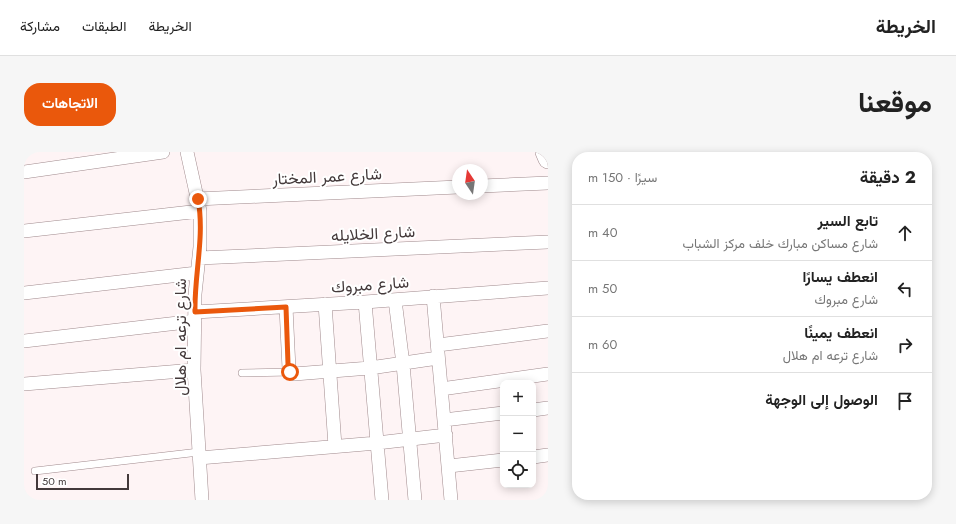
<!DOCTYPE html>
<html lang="ar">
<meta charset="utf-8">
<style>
body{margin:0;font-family:Jost,Vazirmatn,sans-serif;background:#f6f6f6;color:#222;direction:rtl}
.controls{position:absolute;right:12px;bottom:12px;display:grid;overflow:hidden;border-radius:8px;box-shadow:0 2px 10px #0003}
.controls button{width:36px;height:36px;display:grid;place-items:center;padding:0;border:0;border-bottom:1px solid #e0e0e0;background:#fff;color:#222;font:20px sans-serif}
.compass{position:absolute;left:428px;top:12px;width:36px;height:36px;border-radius:50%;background:#fff;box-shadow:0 2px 10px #0003;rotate:347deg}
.scale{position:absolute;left:12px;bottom:10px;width:93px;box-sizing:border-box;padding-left:4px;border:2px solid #43393a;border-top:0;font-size:11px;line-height:14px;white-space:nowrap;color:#43393a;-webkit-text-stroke:3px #fff;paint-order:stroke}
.stop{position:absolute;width:12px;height:12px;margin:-9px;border:3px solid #ea580c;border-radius:50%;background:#fff}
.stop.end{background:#ea580c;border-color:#fff;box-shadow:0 1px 4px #0008}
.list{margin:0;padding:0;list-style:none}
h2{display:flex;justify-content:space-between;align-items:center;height:52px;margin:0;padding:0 16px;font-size:17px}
h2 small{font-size:13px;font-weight:400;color:#767676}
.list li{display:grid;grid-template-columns:26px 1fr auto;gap:12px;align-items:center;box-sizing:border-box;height:56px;padding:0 16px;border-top:1px solid #e0e0e0}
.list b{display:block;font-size:15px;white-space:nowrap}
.list p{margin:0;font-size:13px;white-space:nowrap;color:#767676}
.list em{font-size:13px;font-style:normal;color:#767676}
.icon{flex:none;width:22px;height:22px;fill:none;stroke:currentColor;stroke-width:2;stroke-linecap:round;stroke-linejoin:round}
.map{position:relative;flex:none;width:524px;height:348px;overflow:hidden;direction:ltr;border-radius:16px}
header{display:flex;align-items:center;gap:24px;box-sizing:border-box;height:56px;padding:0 20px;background:#fff;border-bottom:1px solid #e0e0e0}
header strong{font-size:19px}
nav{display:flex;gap:22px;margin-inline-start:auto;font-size:14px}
.intro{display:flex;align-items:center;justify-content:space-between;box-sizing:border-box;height:96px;padding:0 24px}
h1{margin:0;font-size:28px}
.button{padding:10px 18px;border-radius:16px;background:#ea580c;color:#fff;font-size:14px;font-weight:700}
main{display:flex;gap:24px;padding:0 24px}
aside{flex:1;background:#fff;border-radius:16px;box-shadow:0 2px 10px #0003}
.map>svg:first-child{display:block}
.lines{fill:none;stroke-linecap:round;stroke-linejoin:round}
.lane-casing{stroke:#a08a8d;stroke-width:8}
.street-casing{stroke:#a08a8d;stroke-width:14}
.secondary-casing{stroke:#a08a8d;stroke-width:20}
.lane{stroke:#fff;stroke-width:7}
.street{stroke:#fff;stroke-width:13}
.secondary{stroke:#fff;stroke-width:19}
.route{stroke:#ea580c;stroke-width:5}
.labels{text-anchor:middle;stroke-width:4;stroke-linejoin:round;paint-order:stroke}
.street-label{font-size:16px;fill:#43393a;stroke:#fff}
</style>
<header>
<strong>الخريطة</strong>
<nav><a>الخريطة</a><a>الطبقات</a><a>مشاركة</a></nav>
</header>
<div class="intro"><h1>موقعنا</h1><a class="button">الاتجاهات</a></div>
<main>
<aside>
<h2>2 دقيقة<small>سيرًا · 150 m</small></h2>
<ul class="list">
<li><svg class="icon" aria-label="ahead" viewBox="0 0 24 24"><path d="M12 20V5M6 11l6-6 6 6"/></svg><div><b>تابع السير</b><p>شارع مساكن مبارك خلف مركز الشباب</p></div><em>40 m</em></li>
<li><svg class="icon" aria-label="left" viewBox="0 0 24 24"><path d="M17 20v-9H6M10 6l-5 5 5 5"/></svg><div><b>انعطف يسارًا</b><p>شارع مبروك</p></div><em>50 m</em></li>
<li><svg class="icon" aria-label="right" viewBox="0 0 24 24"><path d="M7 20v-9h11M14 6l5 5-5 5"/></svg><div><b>انعطف يمينًا</b><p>شارع ترعه ام هلال</p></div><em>60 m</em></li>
<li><svg class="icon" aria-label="arrive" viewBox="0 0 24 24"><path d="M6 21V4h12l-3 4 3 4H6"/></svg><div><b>الوصول إلى الوجهة</b></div></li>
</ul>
</aside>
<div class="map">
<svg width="524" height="348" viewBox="0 0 524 348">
<rect width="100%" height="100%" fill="#fef4f5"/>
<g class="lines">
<g class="lane-casing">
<path id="lane" d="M 218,221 L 267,220
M 11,319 L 175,300"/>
</g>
<g class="street-casing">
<path id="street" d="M 163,0 L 176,59 L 176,95 L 171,142 L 170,218 L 178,348
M 0,20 L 139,0
M 458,34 L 524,31
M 173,47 L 434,35
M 0,79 L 176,59
M 175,106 L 524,90
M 0,141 L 173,121
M 409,144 L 427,348
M 371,148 L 379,212 L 391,348
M 341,150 L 358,348
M 301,152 L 311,294
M 262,155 L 265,217 L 267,220 L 270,222 L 346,216 L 414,206
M 171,160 L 341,150 L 524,136
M 0,189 L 171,169
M 414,193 L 524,179
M 0,232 L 170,218
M 417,237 L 524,222
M 509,258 L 524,256
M 420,268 L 479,261
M 509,305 L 524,303
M 175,306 L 353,291 L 422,283
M 425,314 L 479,308"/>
</g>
<g class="secondary-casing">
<path id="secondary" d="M 521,0 L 524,7"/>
</g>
<use href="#lane" class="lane"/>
<use href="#street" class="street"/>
<use href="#secondary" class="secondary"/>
</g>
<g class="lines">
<path class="route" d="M 174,47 C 181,85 170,123 171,160 L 262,155 L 264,212 L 266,220"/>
</g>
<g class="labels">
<g class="street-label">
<text transform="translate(303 24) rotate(-3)" y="6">شارع عمر المختار</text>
<text transform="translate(349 81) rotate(-3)" y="6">شارع الخلايله</text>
<text transform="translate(346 132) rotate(-4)" y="6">شارع مبروك</text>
<text transform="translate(156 185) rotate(-90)" y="6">شارع ترعه ام هلال</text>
</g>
</g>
</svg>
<div class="controls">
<button>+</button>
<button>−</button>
<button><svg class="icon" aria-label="locate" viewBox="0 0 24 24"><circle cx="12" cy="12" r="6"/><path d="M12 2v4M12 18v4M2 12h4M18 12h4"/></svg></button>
</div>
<svg class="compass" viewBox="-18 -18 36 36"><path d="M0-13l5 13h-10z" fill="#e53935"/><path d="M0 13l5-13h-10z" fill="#767676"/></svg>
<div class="scale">50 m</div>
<div class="stop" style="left:266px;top:220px"></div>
<div class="stop end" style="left:174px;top:47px"></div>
</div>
</main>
